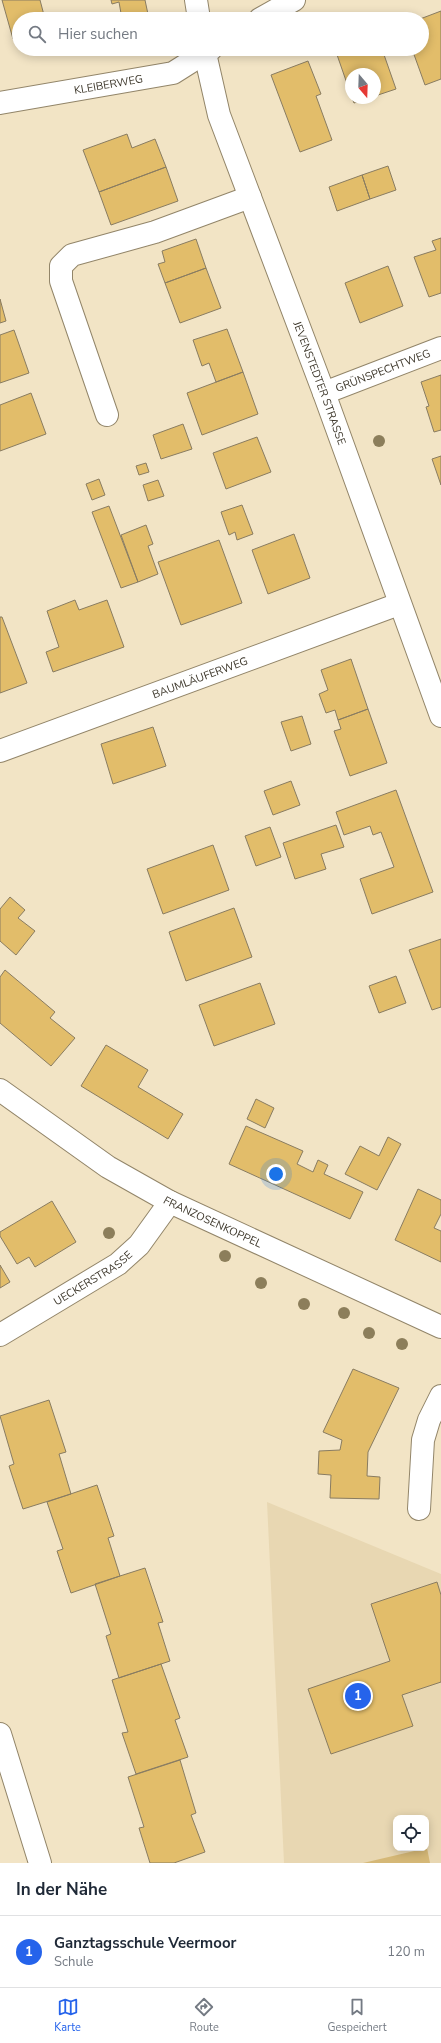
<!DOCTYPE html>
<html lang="de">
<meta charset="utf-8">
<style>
body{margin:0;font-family:"Nunito Sans",sans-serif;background:#f6f6f7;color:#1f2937}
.controls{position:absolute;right:12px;bottom:12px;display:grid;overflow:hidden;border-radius:8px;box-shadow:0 2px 10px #0003}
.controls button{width:36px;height:36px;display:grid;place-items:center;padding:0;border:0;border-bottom:1px solid #e0e1e3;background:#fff;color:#1f2937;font:20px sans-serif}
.compass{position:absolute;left:345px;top:68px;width:36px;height:36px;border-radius:50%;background:#fff;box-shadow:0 2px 10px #0003;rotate:161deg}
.you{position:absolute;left:276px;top:1174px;width:14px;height:14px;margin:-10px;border:3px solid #fff;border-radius:50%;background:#1a73e8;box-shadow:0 0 0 6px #1a73e833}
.badge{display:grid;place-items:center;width:26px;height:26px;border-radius:50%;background:#2563eb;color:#fff;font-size:13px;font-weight:700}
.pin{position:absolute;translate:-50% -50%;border:2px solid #fff;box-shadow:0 1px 4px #0006}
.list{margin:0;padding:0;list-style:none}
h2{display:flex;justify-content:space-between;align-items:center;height:52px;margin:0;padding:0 16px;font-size:17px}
h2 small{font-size:13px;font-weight:400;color:#747a83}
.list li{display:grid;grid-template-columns:26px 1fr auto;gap:12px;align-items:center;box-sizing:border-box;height:72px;padding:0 16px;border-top:1px solid #e0e1e3}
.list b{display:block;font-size:15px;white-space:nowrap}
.list p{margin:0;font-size:13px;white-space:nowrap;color:#747a83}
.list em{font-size:13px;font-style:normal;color:#747a83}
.icon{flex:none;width:22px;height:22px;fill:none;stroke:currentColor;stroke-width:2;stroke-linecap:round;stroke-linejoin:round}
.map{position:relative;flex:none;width:441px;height:1863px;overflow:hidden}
.search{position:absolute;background:#fff;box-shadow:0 2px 10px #0003;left:12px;right:12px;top:12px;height:44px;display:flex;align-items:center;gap:10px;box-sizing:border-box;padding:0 14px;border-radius:22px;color:#747a83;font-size:15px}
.sheet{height:124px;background:#fff}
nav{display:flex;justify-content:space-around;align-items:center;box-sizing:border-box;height:56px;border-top:1px solid #e0e1e3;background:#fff;font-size:11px;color:#747a83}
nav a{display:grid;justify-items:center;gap:2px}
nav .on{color:#2563eb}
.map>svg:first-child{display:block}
.built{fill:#e8d7b2;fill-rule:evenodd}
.green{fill:#d5b877}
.building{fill:#e2bd6a;stroke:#897c61}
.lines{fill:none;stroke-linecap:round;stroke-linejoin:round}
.minor-casing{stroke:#928569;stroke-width:24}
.minor{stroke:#fff;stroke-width:22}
.tree{fill:#8c7e5b}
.labels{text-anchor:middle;stroke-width:4;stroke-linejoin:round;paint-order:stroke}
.street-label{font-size:11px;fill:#3d372b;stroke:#f2e4c5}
</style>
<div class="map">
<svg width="441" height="1863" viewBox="0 0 441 1863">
<rect width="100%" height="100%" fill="#f2e4c5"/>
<path class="built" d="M 267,1502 L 441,1574 L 441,1863 L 284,1863 ZM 396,1818 L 426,1818 L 426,1848 L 396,1848 Z"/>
<path class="green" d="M 427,1848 L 430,1863 L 363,1863 Z"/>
<path class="building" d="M 2,0 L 40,0 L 45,19 L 19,19 L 19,37 L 13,39 Z
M 111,0 L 145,0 L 149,19 L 122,19 L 119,2 L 112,4 Z
M 441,11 L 441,79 L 425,85 L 412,49 L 422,49 L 422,19 L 420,19 Z
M 335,49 L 382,49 L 396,89 L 375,96 L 375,74 L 351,74 L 351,95 Z
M 308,61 L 321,94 L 316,96 L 332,140 L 300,152 L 271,75 Z
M 352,98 L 370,98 L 354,103 Z
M 127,134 L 132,148 L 155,139 L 166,167 L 99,192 L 83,150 Z
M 388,166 L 396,190 L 370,199 L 362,175 Z
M 166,167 L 178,201 L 111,225 L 99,192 Z
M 362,175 L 370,199 L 337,211 L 329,187 Z
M 441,238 L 441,293 L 429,297 L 414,257 L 436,250 L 432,241 Z
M 196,239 L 206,268 L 165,283 L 158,264 L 165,262 L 162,251 Z
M 388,266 L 403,306 L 360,323 L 345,283 Z
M 206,268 L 221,308 L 180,323 L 165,283 Z
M 0,299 L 6,321 L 0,323 Z
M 227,329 L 243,372 L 216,382 L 209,363 L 202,366 L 193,340 Z
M 14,330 L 29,373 L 0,383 L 0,335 Z
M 243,372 L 258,414 L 202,435 L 187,393 Z
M 441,375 L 441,430 L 434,432 L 426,407 L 429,406 L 421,382 Z
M 31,393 L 46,434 L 0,451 L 0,405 Z
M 183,424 L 192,449 L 161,459 L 153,435 Z
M 257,437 L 271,472 L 226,489 L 213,453 Z
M 441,456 L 441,485 L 432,459 Z
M 146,463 L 149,472 L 139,475 L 136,466 Z
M 99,479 L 105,495 L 92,500 L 86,484 Z
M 158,480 L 164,496 L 148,501 L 143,485 Z
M 242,505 L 253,534 L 237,540 L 235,532 L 229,535 L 221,512 Z
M 109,506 L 138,582 L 121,588 L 92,512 Z
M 146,525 L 153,544 L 148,546 L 158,574 L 138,582 L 121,535 Z
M 294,534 L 310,578 L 268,594 L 252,550 Z
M 219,540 L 242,603 L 181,625 L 158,562 Z
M 75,600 L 79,610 L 107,600 L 124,647 L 53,672 L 46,652 L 59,647 L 47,611 Z
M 0,617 L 2,617 L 27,683 L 0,693 Z
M 351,659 L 368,709 L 338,720 L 335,710 L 326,713 L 319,694 L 328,690 L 321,670 Z
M 368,709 L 387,763 L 350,776 L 334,731 L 341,729 L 338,720 Z
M 302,716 L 311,744 L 291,751 L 281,722 Z
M 153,727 L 166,766 L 113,784 L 101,744 Z
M 291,781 L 300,805 L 273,815 L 264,791 Z
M 396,790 L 433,892 L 372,914 L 360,879 L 394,867 L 381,832 L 373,835 L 370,826 L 344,835 L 336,812 Z
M 336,825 L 344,847 L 321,854 L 326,869 L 295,879 L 283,843 Z
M 270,827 L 281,857 L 256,866 L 245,836 Z
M 213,845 L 229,890 L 163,914 L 147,869 Z
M 10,897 L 25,910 L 18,918 L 35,931 L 16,955 L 0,941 L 0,909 Z
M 234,908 L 252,957 L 186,981 L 169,932 Z
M 441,939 L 441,1007 L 432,1010 L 409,950 Z
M 5,970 L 55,1012 L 50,1018 L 75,1038 L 51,1066 L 0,1023 L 0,977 Z
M 396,976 L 406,1003 L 379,1013 L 369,986 Z
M 260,983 L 275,1024 L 214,1046 L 199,1005 Z
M 106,1045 L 148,1070 L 138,1087 L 183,1114 L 168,1139 L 81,1086 Z
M 256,1099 L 274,1108 L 265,1128 L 247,1119 Z
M 246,1126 L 303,1151 L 297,1164 L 313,1172 L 318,1160 L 328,1165 L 324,1174 L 363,1192 L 350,1219 L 229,1164 Z
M 388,1137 L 401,1144 L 377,1190 L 345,1174 L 360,1146 L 379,1156 Z
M 418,1189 L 441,1200 L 441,1214 L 434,1228 L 441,1231 L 441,1262 L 395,1240 Z
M 52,1201 L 76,1242 L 35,1267 L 29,1257 L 17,1264 L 0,1236 L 0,1232 Z
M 0,1265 L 10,1282 L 0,1288 Z
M 353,1369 L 399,1388 L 368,1452 L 367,1476 L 380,1477 L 379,1499 L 330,1498 L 331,1475 L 318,1474 L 319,1451 L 340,1450 L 342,1440 L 323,1432 Z
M 49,1400 L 66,1452 L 59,1454 L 71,1494 L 23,1509 L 9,1466 L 14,1464 L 0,1416 Z
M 97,1485 L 114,1536 L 108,1538 L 120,1576 L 71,1593 L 57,1551 L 63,1549 L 47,1502 Z
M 145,1568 L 163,1622 L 158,1623 L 170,1661 L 119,1678 L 106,1636 L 111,1634 L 95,1584 Z
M 437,1582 L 441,1595 L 441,1682 L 402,1695 L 413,1726 L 331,1754 L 308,1689 L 390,1661 L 371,1604 Z
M 161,1664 L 180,1718 L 175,1720 L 188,1757 L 136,1774 L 122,1733 L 128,1732 L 112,1680 Z
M 180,1760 L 196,1813 L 191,1815 L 205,1852 L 174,1863 L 150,1863 L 139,1828 L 144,1827 L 128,1777 Z"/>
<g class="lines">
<g class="minor-casing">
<g id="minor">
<path d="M 196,0 L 199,19"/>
<path d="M 260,19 L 294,0"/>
<path id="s1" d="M 204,49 L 219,115 L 324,393 L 441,716"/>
<path id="s2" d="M 0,103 L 173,73 L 211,49"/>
<path id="s3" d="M 324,393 L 441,348"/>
<path d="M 107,415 L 61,281 L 61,266 L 72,255 L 155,232 L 250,197"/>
<path id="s4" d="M 0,751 L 399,604"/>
<path id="s5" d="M 0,1090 L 108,1167 L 170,1202 L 441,1327"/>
<path id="s6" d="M 0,1335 L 118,1264 L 139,1245 L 170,1202"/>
<path d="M 419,1509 L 423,1440 L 429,1420 L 441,1396"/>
<path d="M 0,1734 L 40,1863"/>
</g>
</g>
<use href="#minor" class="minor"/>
</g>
<g class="tree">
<circle cx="379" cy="441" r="6"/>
<circle cx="109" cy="1233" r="6"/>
<circle cx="225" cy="1256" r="6"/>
<circle cx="261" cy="1283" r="6"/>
<circle cx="304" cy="1304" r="6"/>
<circle cx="344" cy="1313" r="6"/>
<circle cx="369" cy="1333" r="6"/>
<circle cx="402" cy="1344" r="6"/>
</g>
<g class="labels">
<g class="street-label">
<text dy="4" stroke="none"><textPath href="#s2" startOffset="110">KLEIBERWEG</textPath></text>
<text dy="4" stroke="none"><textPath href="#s3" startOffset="63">GRÜNSPECHTWEG</textPath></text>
<text dy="4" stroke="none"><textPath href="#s1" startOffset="354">JEVENSTEDTER STRASSE</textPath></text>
<text dy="4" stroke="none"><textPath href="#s4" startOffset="213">BAUMLÄUFERWEG</textPath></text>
<text dy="4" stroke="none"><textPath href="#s5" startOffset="251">FRANZOSENKOPPEL</textPath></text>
<text dy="4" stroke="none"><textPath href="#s6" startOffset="109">UECKERSTRASSE</textPath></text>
</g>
</g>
</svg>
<div class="controls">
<button><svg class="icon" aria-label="locate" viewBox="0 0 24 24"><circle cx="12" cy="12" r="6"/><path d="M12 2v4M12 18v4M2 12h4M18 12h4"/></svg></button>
</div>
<svg class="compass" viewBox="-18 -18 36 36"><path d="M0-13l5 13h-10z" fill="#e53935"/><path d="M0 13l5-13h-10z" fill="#747a83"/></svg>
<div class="you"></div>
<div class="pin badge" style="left:358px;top:1696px">1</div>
<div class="search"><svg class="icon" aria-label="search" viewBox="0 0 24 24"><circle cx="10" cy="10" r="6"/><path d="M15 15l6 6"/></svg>Hier suchen</div>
</div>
<section class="sheet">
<h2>In der Nähe<small></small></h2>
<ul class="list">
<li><span class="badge">1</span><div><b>Ganztagsschule Veermoor</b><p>Schule</p></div><em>120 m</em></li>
</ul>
</section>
<nav>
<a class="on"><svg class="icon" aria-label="map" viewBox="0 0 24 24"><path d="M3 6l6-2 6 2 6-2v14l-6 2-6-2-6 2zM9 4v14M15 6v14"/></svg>Karte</a>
<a><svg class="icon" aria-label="directions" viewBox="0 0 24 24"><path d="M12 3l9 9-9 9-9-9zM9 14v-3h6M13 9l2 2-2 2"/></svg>Route</a>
<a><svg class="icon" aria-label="saved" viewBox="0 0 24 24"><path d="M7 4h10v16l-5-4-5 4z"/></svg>Gespeichert</a>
</nav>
